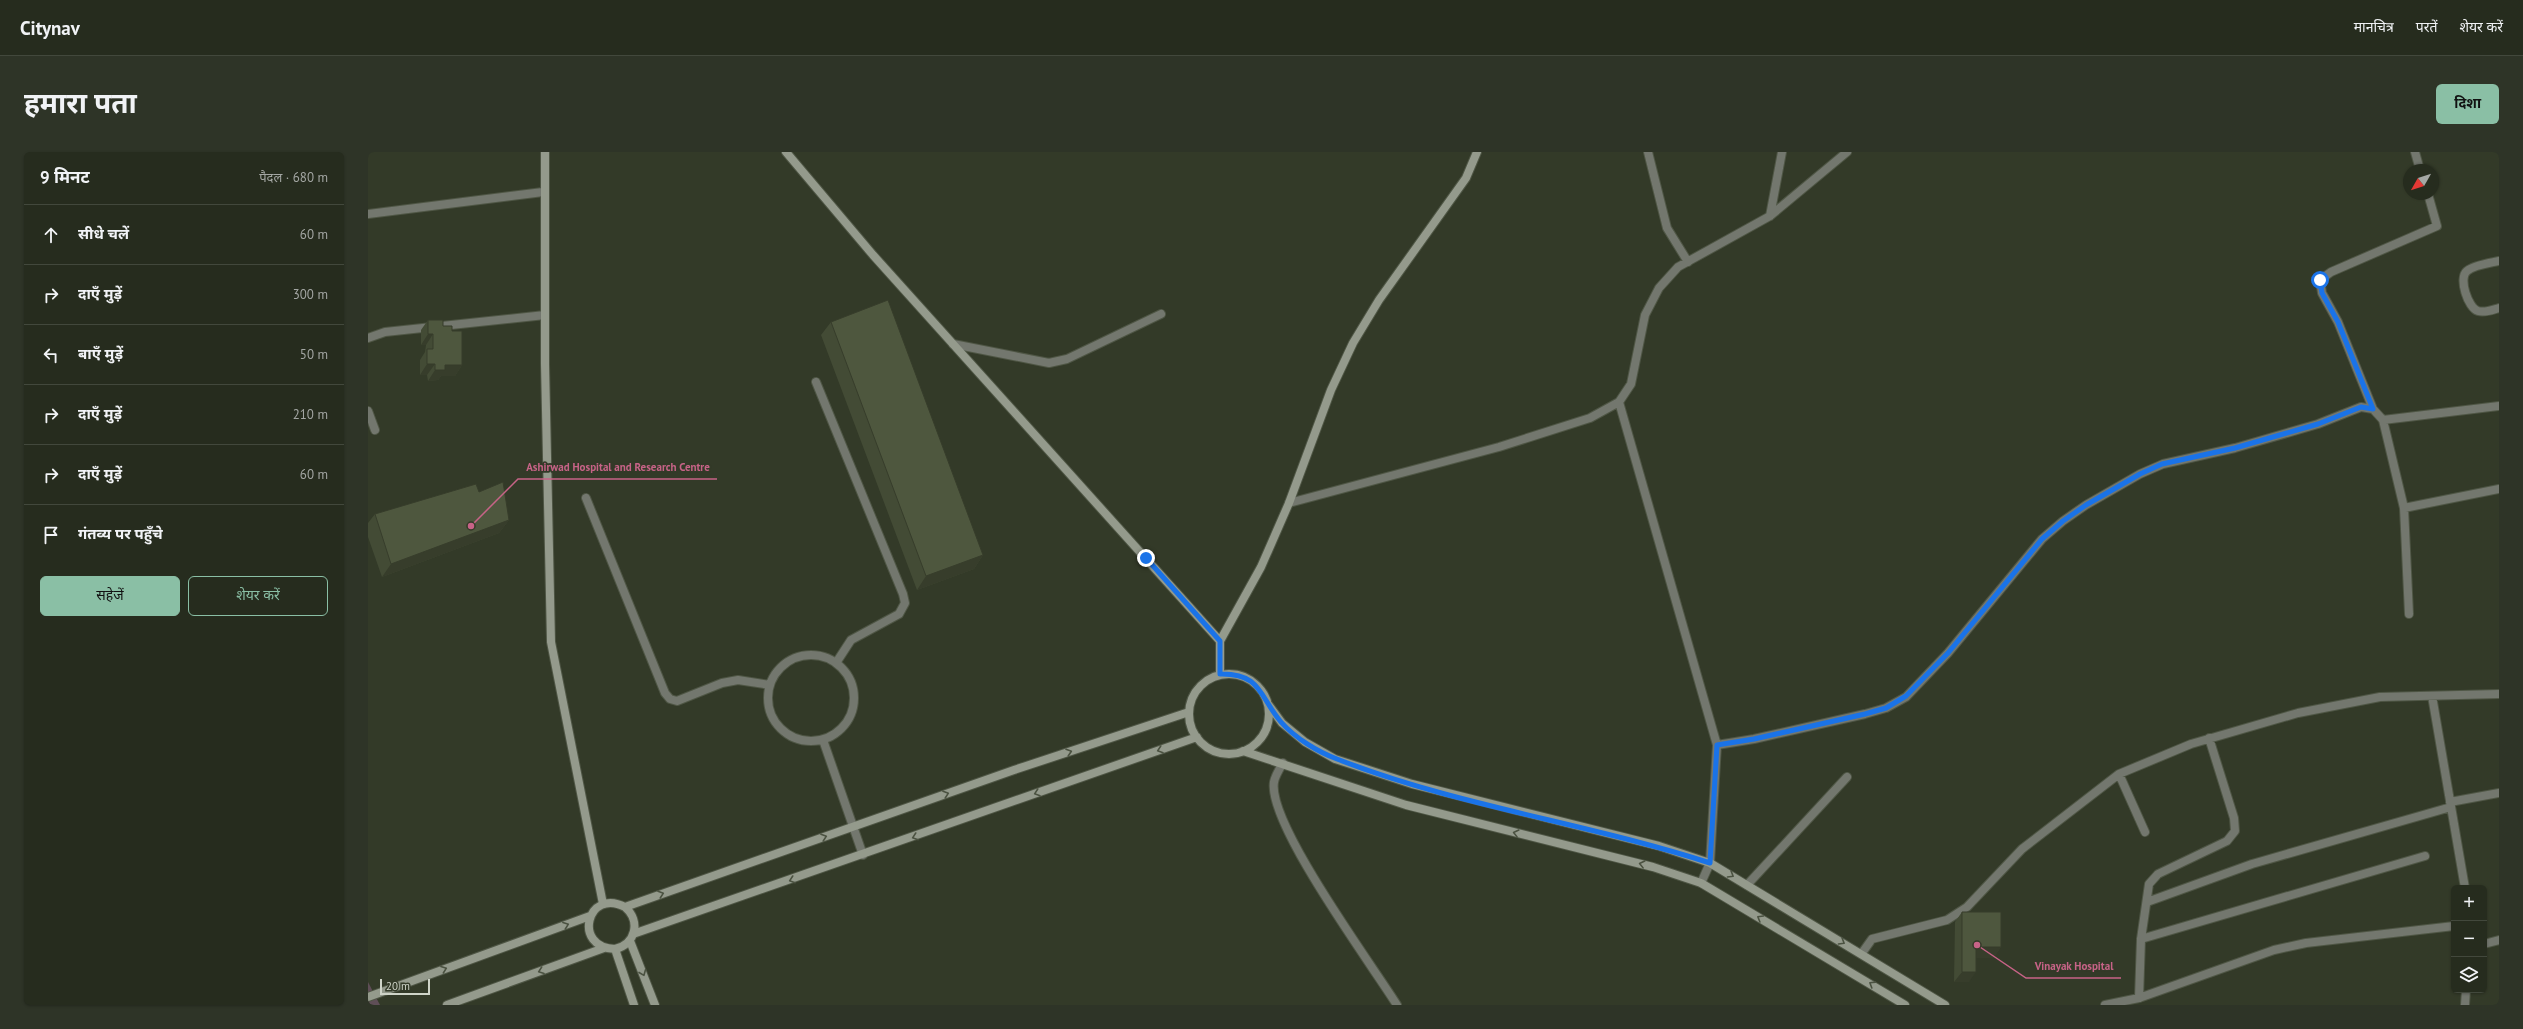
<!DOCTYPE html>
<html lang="hi">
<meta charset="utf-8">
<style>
body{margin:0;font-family:"PT Sans","Noto Sans Devanagari",sans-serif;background:#2e3427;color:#f1f3f6}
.controls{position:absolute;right:12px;bottom:12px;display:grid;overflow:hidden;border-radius:6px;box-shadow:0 1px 3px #0004}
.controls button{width:36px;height:36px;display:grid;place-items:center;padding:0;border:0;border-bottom:1px solid #42483c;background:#262c1e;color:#f1f3f6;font:20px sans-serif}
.compass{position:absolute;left:2035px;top:12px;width:36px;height:36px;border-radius:50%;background:#262c1e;box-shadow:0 1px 3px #0004;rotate:231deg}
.scale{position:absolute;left:12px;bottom:10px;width:50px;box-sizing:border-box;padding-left:4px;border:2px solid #cfd4c8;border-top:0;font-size:11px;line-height:14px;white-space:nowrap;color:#cfd4c8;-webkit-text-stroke:3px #333a28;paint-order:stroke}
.stop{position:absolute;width:12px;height:12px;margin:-9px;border:3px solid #1a73e8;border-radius:50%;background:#fff}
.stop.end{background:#1a73e8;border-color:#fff;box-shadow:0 1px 4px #0008}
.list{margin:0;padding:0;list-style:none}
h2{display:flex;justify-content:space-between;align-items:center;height:52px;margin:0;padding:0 16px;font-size:17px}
h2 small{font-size:13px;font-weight:400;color:#a4a7a4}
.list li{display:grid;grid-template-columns:26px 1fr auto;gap:12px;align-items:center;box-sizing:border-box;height:60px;padding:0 16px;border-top:1px solid #42483c}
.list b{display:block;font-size:15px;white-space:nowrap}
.list em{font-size:13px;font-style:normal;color:#a4a7a4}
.actions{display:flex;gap:8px;padding:12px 16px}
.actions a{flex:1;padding:9px 0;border:1px solid #8abfa5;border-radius:6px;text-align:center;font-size:14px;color:#8abfa5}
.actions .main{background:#8abfa5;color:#111}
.icon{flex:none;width:22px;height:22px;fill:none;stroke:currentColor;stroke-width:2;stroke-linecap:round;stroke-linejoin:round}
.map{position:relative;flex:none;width:2131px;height:853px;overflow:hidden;border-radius:6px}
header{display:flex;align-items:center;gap:24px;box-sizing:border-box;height:56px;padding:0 20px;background:#262c1e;border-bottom:1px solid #42483c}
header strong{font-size:19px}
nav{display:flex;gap:22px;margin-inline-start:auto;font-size:14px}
.intro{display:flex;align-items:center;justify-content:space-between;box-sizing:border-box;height:96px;padding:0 24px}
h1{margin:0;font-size:28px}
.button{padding:10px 18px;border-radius:6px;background:#8abfa5;color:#111;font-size:14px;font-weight:700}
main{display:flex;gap:24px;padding:0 24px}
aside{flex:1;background:#262c1e;border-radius:6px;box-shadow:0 1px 3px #0004}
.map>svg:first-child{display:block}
.green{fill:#5f4e57}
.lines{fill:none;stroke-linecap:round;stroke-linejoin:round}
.lane-casing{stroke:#4f5645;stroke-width:10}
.street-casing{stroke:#4f5645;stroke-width:10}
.secondary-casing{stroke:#4f5645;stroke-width:10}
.lane{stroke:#73776e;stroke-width:8}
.street{stroke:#73776e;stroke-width:8}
.secondary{stroke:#949a8c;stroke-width:8}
.wall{fill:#434b35}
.shaded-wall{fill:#373d2b}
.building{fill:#4e573e;stroke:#373d2b}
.oneway{stroke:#4b5241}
.route{stroke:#1a73e8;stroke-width:5}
.leader{fill:none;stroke:#c76387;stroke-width:1.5}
.callout-dot{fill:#c76387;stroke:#333a28;stroke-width:1.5}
.callout-label{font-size:11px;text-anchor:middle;font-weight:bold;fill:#c76387;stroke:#333a28;stroke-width:3.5;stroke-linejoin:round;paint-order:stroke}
</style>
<header>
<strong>Citynav</strong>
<nav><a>मानचित्र</a><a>परतें</a><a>शेयर करें</a></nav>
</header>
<div class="intro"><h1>हमारा पता</h1><a class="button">दिशा</a></div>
<main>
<aside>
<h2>9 मिनट<small>पैदल · 680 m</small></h2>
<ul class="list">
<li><svg class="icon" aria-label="ahead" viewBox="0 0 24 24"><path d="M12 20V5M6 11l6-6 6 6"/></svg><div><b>सीधे चलें</b></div><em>60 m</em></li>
<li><svg class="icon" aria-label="right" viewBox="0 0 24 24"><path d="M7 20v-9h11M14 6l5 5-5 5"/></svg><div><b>दाएँ मुड़ें</b></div><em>300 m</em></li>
<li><svg class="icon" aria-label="left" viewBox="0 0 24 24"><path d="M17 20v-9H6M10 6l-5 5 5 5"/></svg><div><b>बाएँ मुड़ें</b></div><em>50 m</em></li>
<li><svg class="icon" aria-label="right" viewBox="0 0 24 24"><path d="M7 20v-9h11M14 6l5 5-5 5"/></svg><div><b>दाएँ मुड़ें</b></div><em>210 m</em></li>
<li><svg class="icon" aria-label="right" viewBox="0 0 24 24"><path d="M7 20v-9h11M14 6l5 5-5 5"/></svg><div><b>दाएँ मुड़ें</b></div><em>60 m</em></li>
<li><svg class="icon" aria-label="arrive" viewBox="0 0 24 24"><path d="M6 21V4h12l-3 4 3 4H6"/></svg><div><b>गंतव्य पर पहुँचे</b></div></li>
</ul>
<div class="actions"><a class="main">सहेजें</a><a>शेयर करें</a></div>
</aside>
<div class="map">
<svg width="2131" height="853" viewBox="0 0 2131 853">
<rect width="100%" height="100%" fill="#333a28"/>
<path class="green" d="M 0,830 L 12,853 L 0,853 Z"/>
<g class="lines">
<g class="lane-casing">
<path id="lane" d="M 448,230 L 535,442 L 537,451 L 531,462 L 483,488 L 468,511
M 218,346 L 297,541 L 302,547 L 309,549 L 354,531 L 370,528 L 402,533
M400 546a43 43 0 1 1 86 0a43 43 0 1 1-86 0Z
M 455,588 L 495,703"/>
</g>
<g class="street-casing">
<path id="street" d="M 1280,0 L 1299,76 L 1320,110
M 2047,0 L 2052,18
M 0,62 L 175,40
M 1402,64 L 1414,0
M 2131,109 C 2122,111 2106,113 2099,119 C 2090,126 2100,156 2110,159 C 2117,161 2124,158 2131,156
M 0,186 L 17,180 L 177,163
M 585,192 L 681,211 L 699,207 L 793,162
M 1251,250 L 1349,593 L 1342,711 L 1333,731
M 2005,257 L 1970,170 L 1954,141 L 1952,128 L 1963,120 L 2069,74 L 2060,42
M 0,259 L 7,278
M 2015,268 L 2131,254
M 921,351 L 1131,295 L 1222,266 L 1251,250 L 1263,232 L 1277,163 L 1291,136 L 1310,115 L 1402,64 L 1479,0
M 2036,356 L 2131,337
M 2064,544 L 2097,736
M 1349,593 L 1386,587 L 1497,562 L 1518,556 L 1538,545 L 1580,501 L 1674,387 L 1695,369 L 1718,353 L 1772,322 L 1795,312 L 1867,296 L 1950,272 L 1993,255 L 2005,257 L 2015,268 L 2036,356 L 2041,462
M 915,611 C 912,616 907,624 906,630 C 899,671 1004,813 1029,853
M 1751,622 L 1777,680
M 2082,650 L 2131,641
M 1379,733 L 1479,625
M 1779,750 L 1884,712 L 2083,655
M 1773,787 L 2057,704
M 2116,792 L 2131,788
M 1494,801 L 1504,787 L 1579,768 L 1599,755 L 1654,697 L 1751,622 L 1823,592 L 1930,561 L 2012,545 L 2131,542
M 1771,846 L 1773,787 L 1781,732 L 1790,722 L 1859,689 L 1867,679 L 1866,666 L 1841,586
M 1737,853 L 1771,846 L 1906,798 L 1938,791 L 2086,774
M 2097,853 L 2098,838"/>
</g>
<g class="secondary-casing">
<path id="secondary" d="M 177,0 L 177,212 L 183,490 L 235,752
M 418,0 L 505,103 L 852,489
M 852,522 L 852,489 L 893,415 L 921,351 L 963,238 L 985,191 L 1011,148 L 1098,26 L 1109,0
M821 562a40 40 0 1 1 80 0a40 40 0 1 1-80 0Z
M 900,552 L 914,571 L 937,590 L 967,607 L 1044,632 L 1291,694 L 1342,711 L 1577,853
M 875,599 L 1038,653 L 1285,715 L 1333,731 L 1537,853
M 257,755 C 273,769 268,792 247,797 C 204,796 219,735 257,755 L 646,618 L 821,560
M 265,782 L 829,585
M 262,789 L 287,853
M 247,797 L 266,853
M 0,845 L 222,764
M 79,853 L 236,796"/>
</g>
<use href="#lane" class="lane"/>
<use href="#street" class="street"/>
<use href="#secondary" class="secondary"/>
</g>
<path class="wall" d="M 60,168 L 84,179 L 94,213 L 87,224 L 73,224 L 70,228 L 60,229 L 59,223 L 52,223 L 52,208 L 57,200 L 58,193 L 53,193 L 53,178 Z
M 463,170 L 615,403 L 606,417 L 549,438 L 453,183 Z
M 111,340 L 141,368 L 131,381 L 14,425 L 0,385 L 0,371 L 7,362 Z
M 1594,760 L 1633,795 L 1625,806 L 1608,806 L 1601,830 L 1586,830 L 1587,770 Z"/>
<path class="shaded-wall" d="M 60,182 L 65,182 L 58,193 L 53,193 Z
M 59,212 L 67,212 L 59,223 L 52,223 Z
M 77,213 L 94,213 L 87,224 L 73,224 L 70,228 L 60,229 L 67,218 Z
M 141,368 L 131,381 L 14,425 L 23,412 Z
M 615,403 L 606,417 L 549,438 L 558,424 Z
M 1608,795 L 1633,795 L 1625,806 L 1601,806 Z
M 1594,820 L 1608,820 L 1601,830 L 1586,830 Z"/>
<path class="building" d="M 520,148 L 615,403 L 558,424 L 463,170 Z
M 60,168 L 75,168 L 75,174 L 84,174 L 84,179 L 94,179 L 94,213 L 77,213 L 77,218 L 67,218 L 67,212 L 59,212 L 59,197 L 65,197 L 65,182 L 60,182 Z
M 135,330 L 141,368 L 23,412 L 7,362 L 108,332 L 111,340 Z
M 1594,760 L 1633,760 L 1633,795 L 1608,795 L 1608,820 L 1594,820 Z"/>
<defs><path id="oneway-chevron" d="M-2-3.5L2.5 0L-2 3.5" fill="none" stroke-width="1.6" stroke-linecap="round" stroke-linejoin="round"/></defs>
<g class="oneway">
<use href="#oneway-chevron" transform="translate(792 598) rotate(161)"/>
<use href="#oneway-chevron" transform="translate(701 600) rotate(-18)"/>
<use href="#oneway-chevron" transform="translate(669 641) rotate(161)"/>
<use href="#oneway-chevron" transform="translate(578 642) rotate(-19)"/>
<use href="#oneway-chevron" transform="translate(1148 681) rotate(-166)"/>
<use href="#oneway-chevron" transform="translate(456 685) rotate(-19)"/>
<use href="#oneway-chevron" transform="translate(547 685) rotate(161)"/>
<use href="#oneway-chevron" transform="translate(1274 712) rotate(-166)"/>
<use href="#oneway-chevron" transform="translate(1363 723) rotate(31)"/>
<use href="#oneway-chevron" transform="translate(424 728) rotate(161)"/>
<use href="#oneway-chevron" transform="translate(293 742) rotate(-19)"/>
<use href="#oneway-chevron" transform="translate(1392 766) rotate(-149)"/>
<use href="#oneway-chevron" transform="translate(198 773) rotate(-20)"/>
<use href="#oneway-chevron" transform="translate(1474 790) rotate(31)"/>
<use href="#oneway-chevron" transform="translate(76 817) rotate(-20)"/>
<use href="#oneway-chevron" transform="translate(173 819) rotate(160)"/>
<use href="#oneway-chevron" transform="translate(275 821) rotate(68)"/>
<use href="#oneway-chevron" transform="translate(1504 832) rotate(-148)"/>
</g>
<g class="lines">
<path class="route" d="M 778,406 L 852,489 L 852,522 C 893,521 891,544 913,570 C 927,586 950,600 969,607 C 1089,654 1219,671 1342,711 L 1349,593 L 1386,587 L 1497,562 L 1518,556 L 1538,544 L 1580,501 L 1674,387 L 1695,369 L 1718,353 L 1772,322 L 1794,312 L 1867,296 L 1950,272 L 1993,255 L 2005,257 L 1970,170 L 1954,141 L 1952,128"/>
</g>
<path class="leader" d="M103 374L150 327H349M1609 793L1658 826H1753"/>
<g class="callout-dot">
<circle cx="103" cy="374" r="4"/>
<circle cx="1609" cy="793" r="4"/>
</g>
<g class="callout-label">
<text x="250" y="319">Ashirwad Hospital and Research Centre</text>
<text x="1706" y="818">Vinayak Hospital</text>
</g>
</svg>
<div class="controls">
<button>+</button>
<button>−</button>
<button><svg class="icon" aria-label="layers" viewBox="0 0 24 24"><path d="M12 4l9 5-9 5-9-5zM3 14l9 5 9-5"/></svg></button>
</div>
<svg class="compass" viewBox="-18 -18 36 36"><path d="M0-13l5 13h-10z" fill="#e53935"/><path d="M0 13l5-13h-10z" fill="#a4a7a4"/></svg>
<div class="scale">20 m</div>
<div class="stop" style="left:1952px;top:128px"></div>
<div class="stop end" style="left:778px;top:406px"></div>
</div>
</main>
